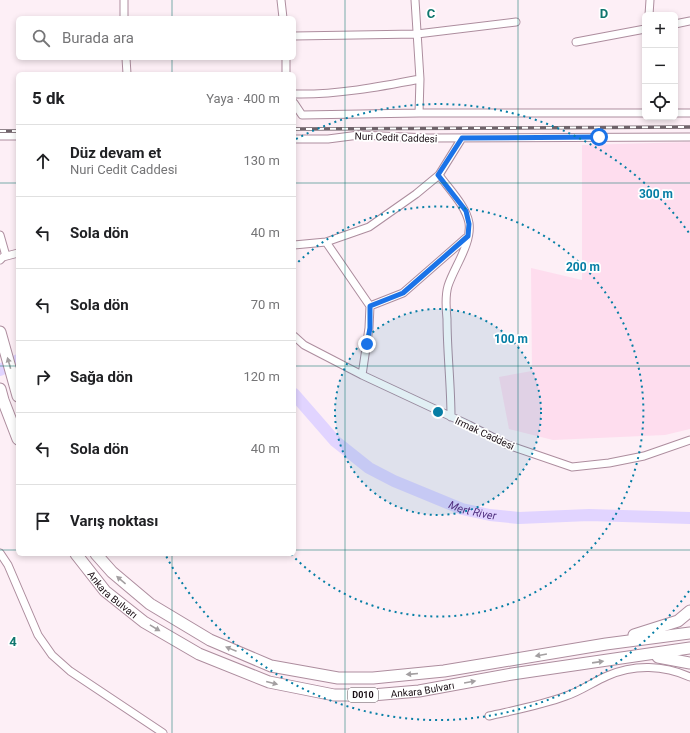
<!DOCTYPE html>
<html lang="tr">
<meta charset="utf-8">
<style>
body{margin:0;font-family:Roboto,sans-serif;background:#f6f6f6;color:#202124}
.controls{position:absolute;right:12px;top:12px;display:grid;overflow:hidden;border-radius:6px;box-shadow:0 2px 6px #0003}
.controls button{width:36px;height:36px;display:grid;place-items:center;padding:0;border:0;border-bottom:1px solid #e0e0e0;background:#fff;color:#202124;font:20px sans-serif}
.stop{position:absolute;width:12px;height:12px;margin:-9px;border:3px solid #1a73e8;border-radius:50%;background:#fff}
.stop.end{background:#1a73e8;border-color:#fff;box-shadow:0 1px 4px #0008}
.list{margin:0;padding:0;list-style:none}
h2{display:flex;justify-content:space-between;align-items:center;height:52px;margin:0;padding:0 16px;font-size:17px}
h2 small{font-size:13px;font-weight:400;color:#757577}
.list li{display:grid;grid-template-columns:26px 1fr auto;gap:12px;align-items:center;box-sizing:border-box;height:72px;padding:0 16px;border-top:1px solid #e0e0e0}
.list b{display:block;font-size:15px;white-space:nowrap}
.list p{margin:0;font-size:13px;white-space:nowrap;color:#757577}
.list em{font-size:13px;font-style:normal;color:#757577}
.icon{flex:none;width:22px;height:22px;fill:none;stroke:currentColor;stroke-width:2;stroke-linecap:round;stroke-linejoin:round}
.map{position:relative;flex:none;width:690px;height:733px;overflow:hidden}
.search{position:absolute;background:#fff;box-shadow:0 2px 6px #0003;left:16px;top:16px;width:280px;height:44px;display:flex;align-items:center;gap:10px;box-sizing:border-box;padding:0 14px;border-radius:6px;color:#757577;font-size:15px}
.panel{position:absolute;background:#fff;box-shadow:0 2px 6px #0003;left:16px;top:72px;width:280px;height:484px;border-radius:6px}
.map>svg:first-child{display:block}
.built{fill:#feddee}
.lines{fill:none;stroke-linecap:round;stroke-linejoin:round}
.river{stroke:#e1d4ff;stroke-width:12}
.minor-casing{stroke:#ad8d9e;stroke-width:9}
.highway-casing{stroke:#ad8d9e;stroke-width:13}
.minor{stroke:#fff;stroke-width:7}
.highway{stroke:#fff;stroke-width:11}
.rail-casing{stroke:#6f636a;stroke-width:3.5}
.rail{stroke:#fff;stroke-width:2;stroke-dasharray:6;stroke-linecap:butt}
.oneway{fill:#a39fa1}
.route{stroke:#1a73e8;stroke-width:5}
.grid{fill:none;stroke:#0f766e;stroke-width:1;stroke-opacity:0.55}
.ring{fill:none;stroke:#067ea5;stroke-width:2;stroke-dasharray:2 4}
.labels{text-anchor:middle;stroke-width:3.5;stroke-linejoin:round;paint-order:stroke}
.shield{fill:#fff;stroke:#5e565a;stroke-width:1}
.shield-label{font-size:9px;font-weight:bold;fill:#190e14}
.street-label{font-size:10px;fill:#190e14;stroke:#fff}
.water-label{font-size:11px;font-style:italic;fill:#502f7f;stroke:#fff}
.grid-label{font-size:13px;text-anchor:middle;font-weight:bold;fill:#0f766e;stroke:#fff;stroke-width:3.5;stroke-linejoin:round;paint-order:stroke}
.centre{fill:#067ea5;stroke:#fff;stroke-width:2}
.ring-label{font-size:12px;text-anchor:middle;font-weight:bold;fill:#067ea5;stroke:#fff;stroke-width:3.5;stroke-linejoin:round;paint-order:stroke}
</style>
<div class="map">
<svg width="690" height="733" viewBox="0 0 690 733">
<rect width="100%" height="100%" fill="#fdeff6"/>
<path class="built" d="M 690,142 L 690,429 L 665,435 L 553,440 L 509,429 L 499,377 L 532,371 L 531,268 L 582,280 L 582,145 Z"/>
<g class="lines">
<g class="river">
<path d="M 0,370 L 18,360"/>
<path id="s1" d="M 294,394 L 335,441 L 369,468 L 394,481 L 462,509 L 490,515 L 519,518 L 589,515 L 690,518"/>
</g>
<g class="minor-casing">
<path id="minor" d="M 124,0 L 124,18
M 281,0 L 283,18
M 415,0 L 420,79
M 649,15 L 650,0
M 675,24 L 690,21
M 294,36 L 417,34 L 516,22
M 576,42 L 645,29
M 126,58 L 127,74
M 286,58 L 286,74
M 294,94 C 336,95 379,87 420,79 L 419,113
M 294,103 L 302,115 L 419,113 L 645,113
M 675,113 L 690,113
M 0,136 L 18,136
M 294,139 L 328,139 L 359,135 L 428,138 L 690,137
M 439,175 C 449,189 466,206 469,223 C 472,244 454,267 448,286 C 445,296 446,309 447,319 C 447,352 451,384 451,417
M 0,235 L 6,256
M 326,242 L 370,306 L 369,328 L 362,375
M 294,245 L 326,242 L 369,227 L 416,194 L 439,175 L 462,138
M 0,260 L 3,257 L 18,253
M 370,306 L 403,293 L 466,238
M 294,336 L 304,345 L 362,375 L 469,425 L 508,445 L 572,467 L 609,463 L 644,456 L 690,440
M 0,553 L 8,565 L 38,635 L 52,655 L 70,671 L 163,733
M 489,716 C 515,710 542,705 566,696 C 581,691 593,682 607,676 C 634,664 664,665 690,677"/>
</g>
<g class="highway-casing">
<g id="highway">
<path d="M 0,332 L 18,396"/>
<path d="M 0,389 L 3,400 L 18,439"/>
<path id="s2" d="M 76,554 L 105,591 L 144,622 L 199,654 L 269,682 L 334,695 L 372,695 L 419,691 L 512,674 L 690,648"/>
<path d="M 96,554 L 112,572 L 150,604 L 210,640 L 271,666 L 338,678 L 373,678 L 444,671 L 606,644 L 690,633"/>
<path d="M 634,635 L 678,621 L 690,611"/>
<path d="M 658,657 L 690,663"/>
</g>
</g>
<use href="#minor" class="minor"/>
<use href="#highway" class="highway"/>
<g class="rail-casing">
<path id="rail" d="M 294,129 L 690,127
M 0,131 L 18,131"/>
</g>
<use href="#rail" class="rail"/>
</g>
<defs><path id="oneway-solid" d="M-6-.8H1V-3.2L6.5 0L1 3.2V.8H-6Z"/></defs>
<g class="oneway">
<use href="#oneway-solid" transform="translate(9 363) rotate(-106)"/>
<use href="#oneway-solid" transform="translate(121 580) rotate(-140)"/>
<use href="#oneway-solid" transform="translate(155 628) rotate(31)"/>
<use href="#oneway-solid" transform="translate(231 649) rotate(-158)"/>
<use href="#oneway-solid" transform="translate(541 655) rotate(170)"/>
<use href="#oneway-solid" transform="translate(598 662) rotate(-8)"/>
<use href="#oneway-solid" transform="translate(412 674) rotate(175)"/>
<use href="#oneway-solid" transform="translate(470 682) rotate(-10)"/>
<use href="#oneway-solid" transform="translate(272 683) rotate(14)"/>
</g>
<g class="lines">
<path class="route" d="M 367,344 L 370,328 L 370,306 L 403,293 L 468,236 L 469,224 L 466,211 L 438,175 L 462,138 L 599,137"/>
</g>
<path class="grid" d="M 172,0 L 172,18M 345,0 L 345,733M 518,0 L 518,733M 172,58 L 172,74M 0,183 L 18,183M 294,183 L 690,183M 0,366 L 18,366M 294,366 L 690,366M 0,550 L 18,550M 294,550 L 690,550M 172,554 L 172,733"/>
<circle cx="438" cy="412" r="103" fill="#067ea5" fill-opacity=".12"/>
<g class="ring">
<circle cx="438" cy="412" r="103"/>
<path d="M294 266A205 205 0 1 1 291 554"/>
<path d="M689 591A308 308 0 0 1 165 554M296 139A308 308 0 0 1 689 233"/>
</g>
<g class="labels">
<rect class="shield" x="348" y="688" width="30" height="14" rx="3"/>
<g class="shield-label">
<text x="363" y="698">D010</text>
</g>
<g class="street-label">
<text transform="translate(396 137) rotate(2)" y="4">Nuri Cedit Caddesi</text>
<text transform="translate(485 433) rotate(25)" y="4">Irmak Caddesi</text>
<text dy="4" stroke="none"><textPath href="#s2" startOffset="55">Ankara Bulvarı</textPath></text>
<text dy="4" stroke="none"><textPath href="#s2" startOffset="391">Ankara Bulvarı</textPath></text>
</g>
<g class="water-label">
<text dy="4" stroke="none"><textPath href="#s1" startOffset="218">Mert River</textPath></text>
</g>
</g>
<g class="grid-label">
<text x="431" y="18">C</text>
<text x="604" y="18">D</text>
<text x="13" y="646">4</text>
</g>
<circle cx="438" cy="412" r="6" class="centre"/>
<g class="ring-label">
<text x="656" y="198">300 m</text>
<text x="583" y="271">200 m</text>
<text x="511" y="343">100 m</text>
</g>
</svg>
<div class="controls">
<button>+</button>
<button>−</button>
<button><svg class="icon" aria-label="locate" viewBox="0 0 24 24"><circle cx="12" cy="12" r="6"/><path d="M12 2v4M12 18v4M2 12h4M18 12h4"/></svg></button>
</div>
<div class="stop" style="left:599px;top:137px"></div>
<div class="stop end" style="left:367px;top:344px"></div>
<div class="search"><svg class="icon" aria-label="search" viewBox="0 0 24 24"><circle cx="10" cy="10" r="6"/><path d="M15 15l6 6"/></svg>Burada ara</div>
<section class="panel">
<h2>5 dk<small>Yaya · 400 m</small></h2>
<ul class="list">
<li><svg class="icon" aria-label="ahead" viewBox="0 0 24 24"><path d="M12 20V5M6 11l6-6 6 6"/></svg><div><b>Düz devam et</b><p>Nuri Cedit Caddesi</p></div><em>130 m</em></li>
<li><svg class="icon" aria-label="left" viewBox="0 0 24 24"><path d="M17 20v-9H6M10 6l-5 5 5 5"/></svg><div><b>Sola dön</b></div><em>40 m</em></li>
<li><svg class="icon" aria-label="left" viewBox="0 0 24 24"><path d="M17 20v-9H6M10 6l-5 5 5 5"/></svg><div><b>Sola dön</b></div><em>70 m</em></li>
<li><svg class="icon" aria-label="right" viewBox="0 0 24 24"><path d="M7 20v-9h11M14 6l5 5-5 5"/></svg><div><b>Sağa dön</b></div><em>120 m</em></li>
<li><svg class="icon" aria-label="left" viewBox="0 0 24 24"><path d="M17 20v-9H6M10 6l-5 5 5 5"/></svg><div><b>Sola dön</b></div><em>40 m</em></li>
<li><svg class="icon" aria-label="arrive" viewBox="0 0 24 24"><path d="M6 21V4h12l-3 4 3 4H6"/></svg><div><b>Varış noktası</b></div></li>
</ul>
</section>
</div>
